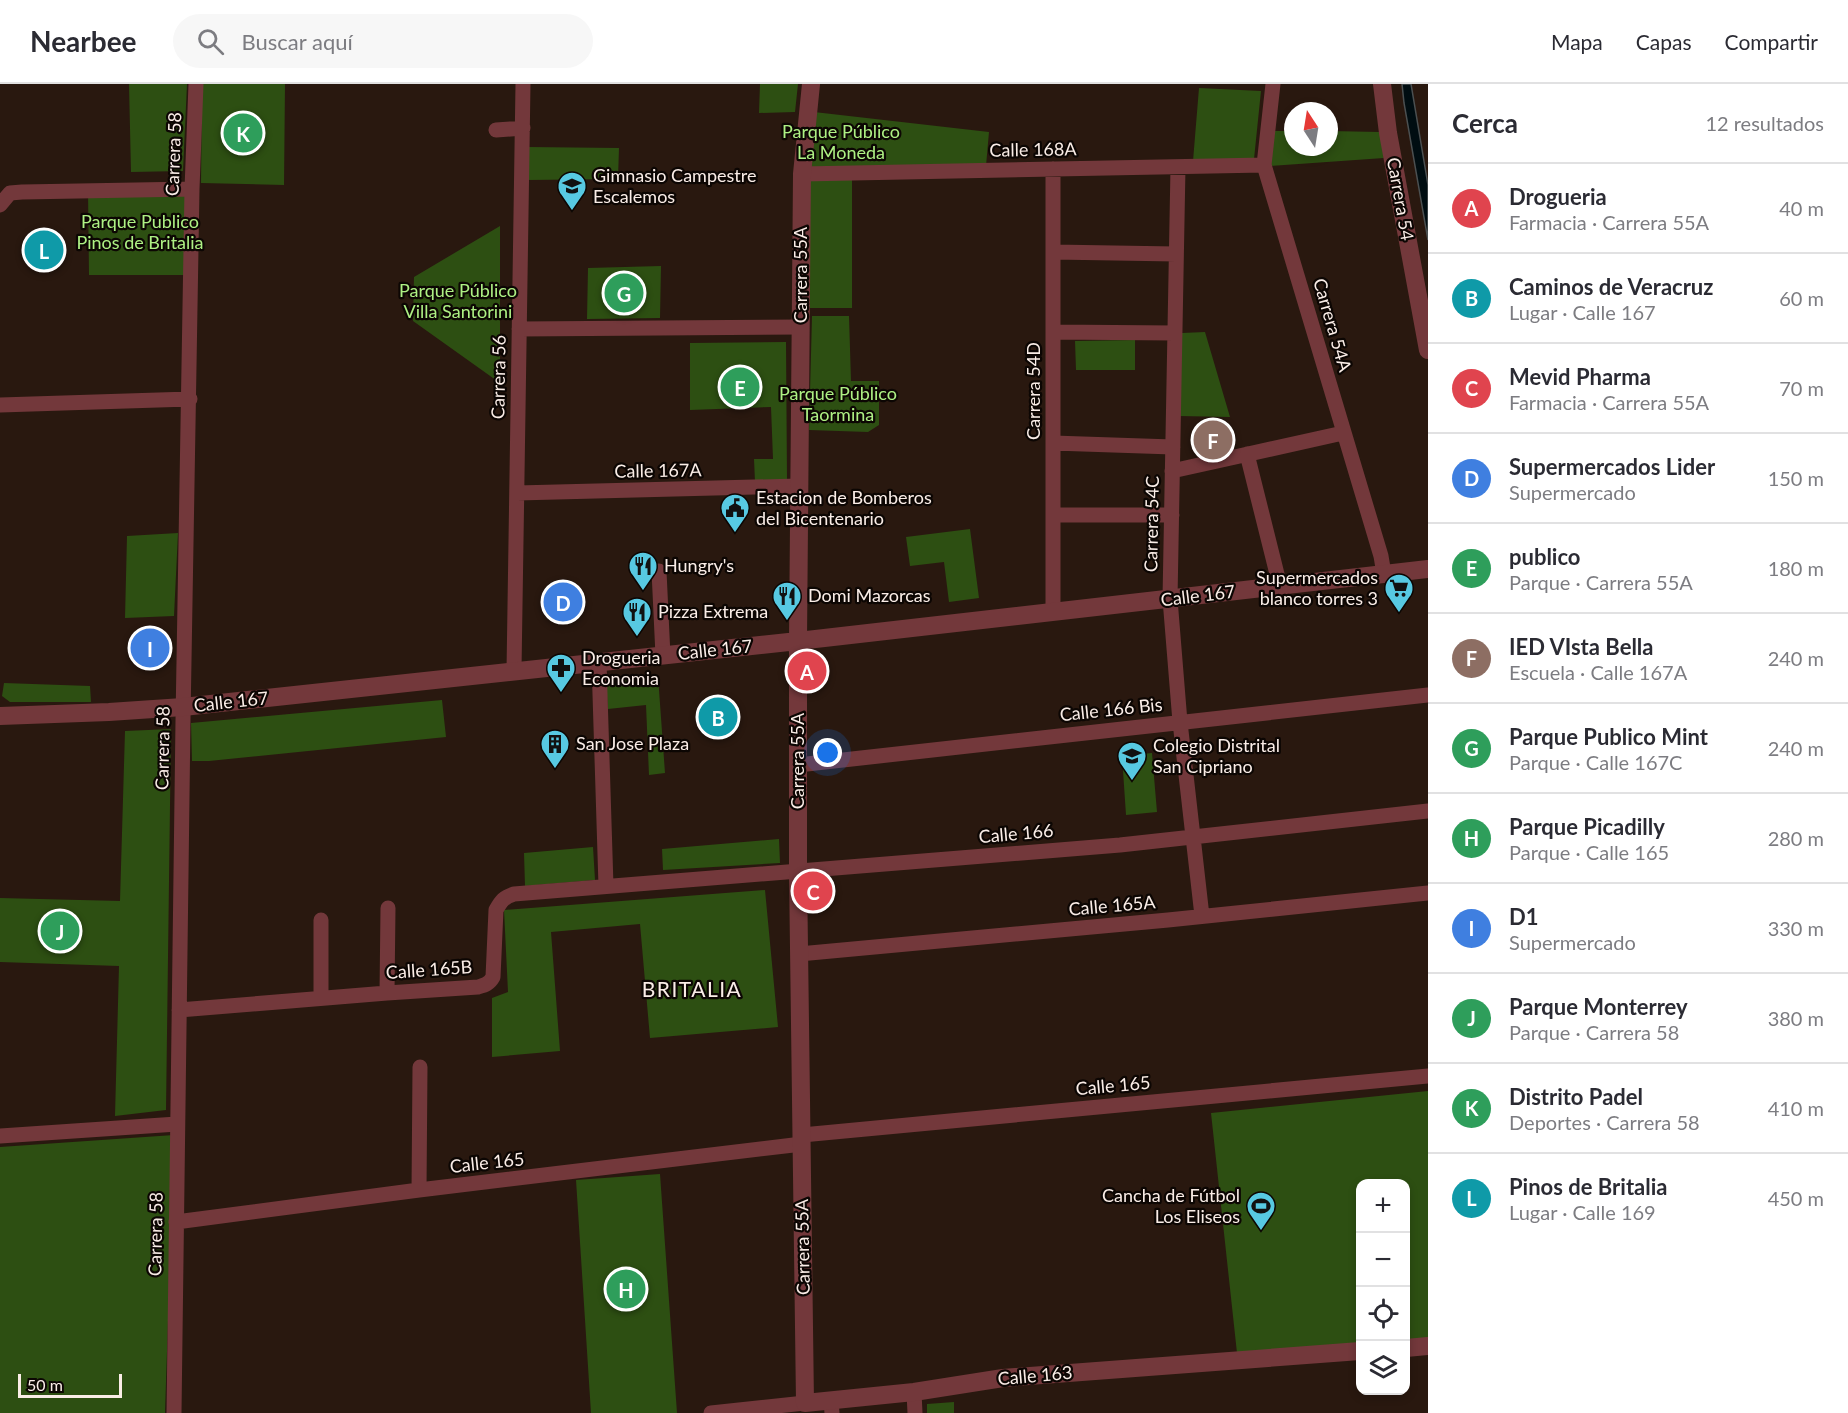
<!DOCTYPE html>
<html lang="es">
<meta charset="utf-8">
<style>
body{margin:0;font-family:Lato,sans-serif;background:#f7f7f7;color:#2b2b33}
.controls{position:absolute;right:18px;bottom:18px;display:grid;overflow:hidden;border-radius:12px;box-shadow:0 3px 9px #0003}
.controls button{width:54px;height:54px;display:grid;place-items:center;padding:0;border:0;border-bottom:2px solid #e1e1e2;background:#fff;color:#2b2b33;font:30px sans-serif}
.compass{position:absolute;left:1284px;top:18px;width:54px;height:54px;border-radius:50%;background:#fff;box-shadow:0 3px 9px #0003;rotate:348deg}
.scale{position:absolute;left:18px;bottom:15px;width:104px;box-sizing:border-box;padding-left:6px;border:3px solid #faede7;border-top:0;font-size:16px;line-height:21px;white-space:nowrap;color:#faede7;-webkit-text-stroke:4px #0c0603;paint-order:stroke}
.you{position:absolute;left:828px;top:669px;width:21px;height:21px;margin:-15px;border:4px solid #fff;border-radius:50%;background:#1a73e8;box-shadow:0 0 0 9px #1a73e833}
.badge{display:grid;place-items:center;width:39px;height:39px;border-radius:50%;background:#3f7282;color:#fff;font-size:20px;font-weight:700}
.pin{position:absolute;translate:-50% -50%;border:3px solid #fff;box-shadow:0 2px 6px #0006}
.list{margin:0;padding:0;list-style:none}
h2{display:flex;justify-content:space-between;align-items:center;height:78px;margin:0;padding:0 24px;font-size:26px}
h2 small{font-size:20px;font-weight:400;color:#7c7c81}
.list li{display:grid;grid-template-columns:39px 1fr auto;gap:18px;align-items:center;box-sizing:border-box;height:90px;padding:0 24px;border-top:2px solid #e1e1e2}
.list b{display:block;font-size:22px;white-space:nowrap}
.list p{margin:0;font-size:20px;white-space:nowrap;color:#7c7c81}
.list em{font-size:20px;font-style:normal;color:#7c7c81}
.icon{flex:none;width:33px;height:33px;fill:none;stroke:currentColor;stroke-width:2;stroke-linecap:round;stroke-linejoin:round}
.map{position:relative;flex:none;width:1428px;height:1329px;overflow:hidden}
header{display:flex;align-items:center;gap:36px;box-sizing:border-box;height:84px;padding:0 30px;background:#fff;border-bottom:2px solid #e1e1e2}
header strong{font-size:28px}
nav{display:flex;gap:33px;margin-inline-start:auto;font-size:21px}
.search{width:420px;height:54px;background:#f7f7f7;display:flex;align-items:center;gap:15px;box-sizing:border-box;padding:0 21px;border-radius:33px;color:#7c7c81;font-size:22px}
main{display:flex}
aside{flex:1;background:#fff}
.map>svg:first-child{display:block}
.green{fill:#2d4f12}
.water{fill:#000d11;stroke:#4b5051;stroke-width:1.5}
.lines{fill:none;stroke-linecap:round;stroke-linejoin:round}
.minor{stroke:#73383b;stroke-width:15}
.tertiary{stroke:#73383b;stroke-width:18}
.labels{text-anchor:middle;stroke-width:4.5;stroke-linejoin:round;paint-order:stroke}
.park-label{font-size:18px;fill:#aef184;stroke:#0c0603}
.street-label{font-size:18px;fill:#faede7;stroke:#0c0603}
.poi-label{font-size:18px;fill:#faede7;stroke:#0c0603;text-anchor:start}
.quarter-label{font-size:21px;letter-spacing:1.5px;fill:#faede7;stroke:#0c0603}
</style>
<header>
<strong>Nearbee</strong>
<div class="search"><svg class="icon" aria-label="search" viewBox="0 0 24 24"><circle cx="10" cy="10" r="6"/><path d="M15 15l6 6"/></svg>Buscar aquí</div>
<nav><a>Mapa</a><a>Capas</a><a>Compartir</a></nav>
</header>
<main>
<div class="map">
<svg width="1428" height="1329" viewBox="0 0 1428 1329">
<rect width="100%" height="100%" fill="#29180f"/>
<path class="green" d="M 129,0 L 187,0 L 183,87 L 131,88 Z
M 202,0 L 285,0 L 284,101 L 201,99 Z
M 760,0 L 798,0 L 795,28 L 759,29 Z
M 1199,4 L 1261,7 L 1254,75 L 1193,77 Z
M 814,28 L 989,48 L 986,82 L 809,86 Z
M 1275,47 L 1293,47 L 1293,63 L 1329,63 L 1329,47 L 1380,48 L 1384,74 L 1269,82 Z
M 528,63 L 619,64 L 618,95 L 528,96 Z
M 852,95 L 852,224 L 809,224 L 809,97 Z
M 192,105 L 191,191 L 89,191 L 88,106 Z
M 500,142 L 500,299 L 413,237 L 414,193 Z
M 661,182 L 660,234 L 587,235 L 588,184 Z
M 812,232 L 849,232 L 851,297 L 879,297 L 879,341 L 868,348 L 809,346 Z
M 1205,248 L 1230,333 L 1179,332 L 1182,249 Z
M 1135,256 L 1135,286 L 1076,286 L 1075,257 Z
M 786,258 L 787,396 L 755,398 L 754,375 L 773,375 L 771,323 L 690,326 L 690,259 Z
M 970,445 L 979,514 L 949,518 L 944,478 L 910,482 L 906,453 Z
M 178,449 L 174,532 L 125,534 L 127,452 Z
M 658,592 L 665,689 L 649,691 L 646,621 L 608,625 L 606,599 Z
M 4,599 L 90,602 L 91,618 L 10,618 L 2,612 Z
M 442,616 L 446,653 L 209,677 L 192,677 L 191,639 Z
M 171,645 L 166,1026 L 115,1032 L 119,882 L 0,878 L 0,814 L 120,817 L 125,647 Z
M 1152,669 L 1157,728 L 1126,731 L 1122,672 Z
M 779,755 L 780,779 L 663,786 L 662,765 Z
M 593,763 L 595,796 L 525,802 L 524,769 Z
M 765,806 L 778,943 L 650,954 L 640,840 L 551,848 L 560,967 L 492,973 L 492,914 L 508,908 L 504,826 Z
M 1428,1007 L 1428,1255 L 1406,1257 L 1406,1100 L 1360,1100 L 1360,1260 L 1237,1269 L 1211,1029 Z
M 174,1051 L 165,1329 L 0,1329 L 0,1063 Z
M 660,1090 L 677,1329 L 591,1329 L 576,1096 Z
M 954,1318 L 954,1329 L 927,1329 L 927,1320 Z"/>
<path class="water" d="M 1402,0 L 1411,0 L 1428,101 L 1428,156 L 1404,19 Z"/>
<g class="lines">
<path class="minor" d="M 1273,0 L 1264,81 L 1381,472 L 1384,490
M 496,46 L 523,44
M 1178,83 L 1170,515 L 1180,638 L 1202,832
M 1053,85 L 1053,528
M 802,90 L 1264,81
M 0,121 L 10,109 L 22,108 L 192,105
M 1053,168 L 1176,170
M 519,245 L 801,243
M 1053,248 L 1175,249
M 0,321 L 190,315
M 1053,359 L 1173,363
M 1247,370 L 1280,502
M 1172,387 L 1343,349
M 517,409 L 799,402
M 1053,431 L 1172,431
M 659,487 L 663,572
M 599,578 L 606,802
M 514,587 L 523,0
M 798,681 L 1428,611
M 321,836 L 321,914
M 799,870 L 1168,836 L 1428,809
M 387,909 L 388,824
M 179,926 L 387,909 L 478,903 C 485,901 489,900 493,893 L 496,826 C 501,817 504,813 514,810 L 1120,761 L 1428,727
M 802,1051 L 1428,992
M 0,1052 L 177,1040
M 419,1106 L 420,983
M 176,1138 L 419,1106 L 802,1060
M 914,1308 L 915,1329
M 831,1317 L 832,1329
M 174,1329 L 183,636 L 192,105 L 196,0
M 711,1329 L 805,1319"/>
<path class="tertiary" d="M 811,0 L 802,90 L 798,557 L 798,788 L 805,1319 L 914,1308 L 1003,1294 L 1360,1267
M 1382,0 L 1388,49 L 1428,266
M 0,632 L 109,628 L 183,623 L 798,557 L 1428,485
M 1406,1264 L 1428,1262"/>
</g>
<defs>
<g id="school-pin" transform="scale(1.5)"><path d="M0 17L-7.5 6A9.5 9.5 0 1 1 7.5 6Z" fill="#57c9e2" stroke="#0c0603"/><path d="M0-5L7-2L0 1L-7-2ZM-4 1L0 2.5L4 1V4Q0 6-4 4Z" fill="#111"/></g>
<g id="civic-pin" transform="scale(1.5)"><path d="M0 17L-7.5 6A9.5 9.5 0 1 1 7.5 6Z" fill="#57c9e2" stroke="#0c0603"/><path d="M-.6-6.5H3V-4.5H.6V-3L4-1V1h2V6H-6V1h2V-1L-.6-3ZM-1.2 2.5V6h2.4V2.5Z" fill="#111"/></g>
<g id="restaurant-pin" transform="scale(1.5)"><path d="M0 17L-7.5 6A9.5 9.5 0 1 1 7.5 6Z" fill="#57c9e2" stroke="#0c0603"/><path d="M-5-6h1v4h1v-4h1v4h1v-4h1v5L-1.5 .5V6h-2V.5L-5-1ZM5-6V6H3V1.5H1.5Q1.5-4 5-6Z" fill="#111"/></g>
<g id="supermarket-pin" transform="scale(1.5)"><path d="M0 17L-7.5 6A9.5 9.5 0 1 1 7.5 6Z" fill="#57c9e2" stroke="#0c0603"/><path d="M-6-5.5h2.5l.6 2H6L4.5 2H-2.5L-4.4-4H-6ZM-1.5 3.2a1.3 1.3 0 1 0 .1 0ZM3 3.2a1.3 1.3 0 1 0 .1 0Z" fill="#111"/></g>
<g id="pharmacy-pin" transform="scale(1.5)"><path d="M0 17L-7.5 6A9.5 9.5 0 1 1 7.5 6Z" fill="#57c9e2" stroke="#0c0603"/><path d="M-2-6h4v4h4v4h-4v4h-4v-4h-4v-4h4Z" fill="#111"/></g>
<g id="building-pin" transform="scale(1.5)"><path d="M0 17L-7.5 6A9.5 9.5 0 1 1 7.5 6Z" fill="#57c9e2" stroke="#0c0603"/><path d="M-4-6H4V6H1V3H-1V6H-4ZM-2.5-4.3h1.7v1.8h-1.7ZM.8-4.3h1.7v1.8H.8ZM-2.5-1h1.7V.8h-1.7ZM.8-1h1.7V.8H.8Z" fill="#111"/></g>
<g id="stadium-pin" transform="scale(1.5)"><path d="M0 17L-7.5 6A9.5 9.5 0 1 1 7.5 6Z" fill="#57c9e2" stroke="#0c0603"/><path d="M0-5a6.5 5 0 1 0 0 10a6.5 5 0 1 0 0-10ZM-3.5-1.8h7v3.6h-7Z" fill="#111"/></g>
</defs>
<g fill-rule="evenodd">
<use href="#school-pin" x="572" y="102"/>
<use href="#civic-pin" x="735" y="424"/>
<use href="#restaurant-pin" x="643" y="482"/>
<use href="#supermarket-pin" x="1399" y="504"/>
<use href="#restaurant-pin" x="787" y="512"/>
<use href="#restaurant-pin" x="637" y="528"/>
<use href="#pharmacy-pin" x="561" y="584"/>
<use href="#building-pin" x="555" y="660"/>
<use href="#school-pin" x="1132" y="672"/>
<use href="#stadium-pin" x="1261" y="1122"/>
</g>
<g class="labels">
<g class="park-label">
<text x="841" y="54">Parque Público<tspan x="841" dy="21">La Moneda</tspan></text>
<text x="140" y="144">Parque Publico<tspan x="140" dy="21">Pinos de Britalia</tspan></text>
<text x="458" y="213">Parque Público<tspan x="458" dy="21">Villa Santorini</tspan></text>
<text x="838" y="316">Parque Público<tspan x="838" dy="21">Taormina</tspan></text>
</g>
<g class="street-label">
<text transform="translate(1033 66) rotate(-1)" y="6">Calle 168A</text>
<text transform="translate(174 70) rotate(-88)" y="6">Carrera 58</text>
<text transform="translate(1400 115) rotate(80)" y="6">Carrera 54</text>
<text transform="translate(801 191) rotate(-90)" y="6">Carrera 55A</text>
<text transform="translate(1332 241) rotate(74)" y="6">Carrera 54A</text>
<text transform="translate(499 293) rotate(-89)" y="6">Carrera 56</text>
<text transform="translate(1034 307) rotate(-90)" y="6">Carrera 54D</text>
<text transform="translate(658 387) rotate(-1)" y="6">Calle 167A</text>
<text transform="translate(1152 440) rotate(-89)" y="6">Carrera 54C</text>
<text transform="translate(1198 512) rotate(-7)" y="6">Calle 167</text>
<text transform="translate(715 566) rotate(-6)" y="6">Calle 167</text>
<text transform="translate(231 618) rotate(-6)" y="6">Calle 167</text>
<text transform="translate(1111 626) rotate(-6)" y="6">Calle 166 Bis</text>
<text transform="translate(163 664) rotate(-89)" y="6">Carrera 58</text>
<text transform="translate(798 677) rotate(-90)" y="6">Carrera 55A</text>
<text transform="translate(1016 750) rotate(-5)" y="6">Calle 166</text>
<text transform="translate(1112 822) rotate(-5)" y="6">Calle 165A</text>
<text transform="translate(429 886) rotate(-4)" y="6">Calle 165B</text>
<text transform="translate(1113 1002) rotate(-5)" y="6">Calle 165</text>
<text transform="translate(487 1079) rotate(-6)" y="6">Calle 165</text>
<text transform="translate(156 1150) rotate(-89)" y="6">Carrera 58</text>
<text transform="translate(803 1163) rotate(-91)" y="6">Carrera 55A</text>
<text transform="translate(1035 1292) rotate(-5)" y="6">Calle 163</text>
</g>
<g class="poi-label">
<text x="593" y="98">Gimnasio Campestre<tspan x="593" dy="21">Escalemos</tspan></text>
<text x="756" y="420">Estacion de Bomberos<tspan x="756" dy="21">del Bicentenario</tspan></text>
<text x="664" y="488">Hungry's</text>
<text x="1378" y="500" text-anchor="end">Supermercados<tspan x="1378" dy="21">blanco torres 3</tspan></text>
<text x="808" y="518">Domi Mazorcas</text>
<text x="658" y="534">Pizza Extrema</text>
<text x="582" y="580">Drogueria<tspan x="582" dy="21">Economia</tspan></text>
<text x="576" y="666">San Jose Plaza</text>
<text x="1153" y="668">Colegio Distrital<tspan x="1153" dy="21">San Cipriano</tspan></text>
<text x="1240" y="1118" text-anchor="end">Cancha de Fútbol<tspan x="1240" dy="21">Los Eliseos</tspan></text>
</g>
<g class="quarter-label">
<text x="692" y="913">BRITALIA</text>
</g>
</g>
</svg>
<div class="controls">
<button>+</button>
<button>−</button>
<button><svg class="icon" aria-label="locate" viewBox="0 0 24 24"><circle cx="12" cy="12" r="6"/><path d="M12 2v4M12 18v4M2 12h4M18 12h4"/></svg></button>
<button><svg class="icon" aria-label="layers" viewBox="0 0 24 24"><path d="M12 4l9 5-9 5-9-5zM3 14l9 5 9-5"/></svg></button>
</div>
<svg class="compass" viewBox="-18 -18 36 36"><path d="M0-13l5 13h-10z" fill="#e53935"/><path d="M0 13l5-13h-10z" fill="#7c7c81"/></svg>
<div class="scale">50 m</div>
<div class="you"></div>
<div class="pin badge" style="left:807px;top:587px;background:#e0444e">A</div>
<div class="pin badge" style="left:718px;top:633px;background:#0f9aa8">B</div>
<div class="pin badge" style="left:813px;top:807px;background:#e0444e">C</div>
<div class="pin badge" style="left:563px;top:518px;background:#3f7fe0">D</div>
<div class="pin badge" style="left:740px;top:303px;background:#2e9e5b">E</div>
<div class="pin badge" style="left:1213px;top:356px;background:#8d6e63">F</div>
<div class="pin badge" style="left:624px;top:209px;background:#2e9e5b">G</div>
<div class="pin badge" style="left:626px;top:1205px;background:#2e9e5b">H</div>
<div class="pin badge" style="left:150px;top:564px;background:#3f7fe0">I</div>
<div class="pin badge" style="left:60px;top:847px;background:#2e9e5b">J</div>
<div class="pin badge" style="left:243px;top:49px;background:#2e9e5b">K</div>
<div class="pin badge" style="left:44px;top:166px;background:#0f9aa8">L</div>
</div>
<aside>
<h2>Cerca<small>12 resultados</small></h2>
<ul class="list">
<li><span class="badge" style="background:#e0444e">A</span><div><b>Drogueria</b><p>Farmacia · Carrera 55A</p></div><em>40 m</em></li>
<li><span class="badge" style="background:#0f9aa8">B</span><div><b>Caminos de Veracruz</b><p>Lugar · Calle 167</p></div><em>60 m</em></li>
<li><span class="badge" style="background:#e0444e">C</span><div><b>Mevid Pharma</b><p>Farmacia · Carrera 55A</p></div><em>70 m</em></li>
<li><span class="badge" style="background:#3f7fe0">D</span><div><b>Supermercados Lider</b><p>Supermercado</p></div><em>150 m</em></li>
<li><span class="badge" style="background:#2e9e5b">E</span><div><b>publico</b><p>Parque · Carrera 55A</p></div><em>180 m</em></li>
<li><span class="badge" style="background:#8d6e63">F</span><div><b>IED VIsta Bella</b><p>Escuela · Calle 167A</p></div><em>240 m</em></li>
<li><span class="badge" style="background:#2e9e5b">G</span><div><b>Parque Publico Mint</b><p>Parque · Calle 167C</p></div><em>240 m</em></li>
<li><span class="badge" style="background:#2e9e5b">H</span><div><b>Parque Picadilly</b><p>Parque · Calle 165</p></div><em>280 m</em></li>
<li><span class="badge" style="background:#3f7fe0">I</span><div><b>D1</b><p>Supermercado</p></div><em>330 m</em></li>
<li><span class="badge" style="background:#2e9e5b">J</span><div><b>Parque Monterrey</b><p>Parque · Carrera 58</p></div><em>380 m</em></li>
<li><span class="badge" style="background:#2e9e5b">K</span><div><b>Distrito Padel</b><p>Deportes · Carrera 58</p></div><em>410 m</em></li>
<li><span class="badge" style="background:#0f9aa8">L</span><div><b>Pinos de Britalia</b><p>Lugar · Calle 169</p></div><em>450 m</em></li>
</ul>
</aside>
</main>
